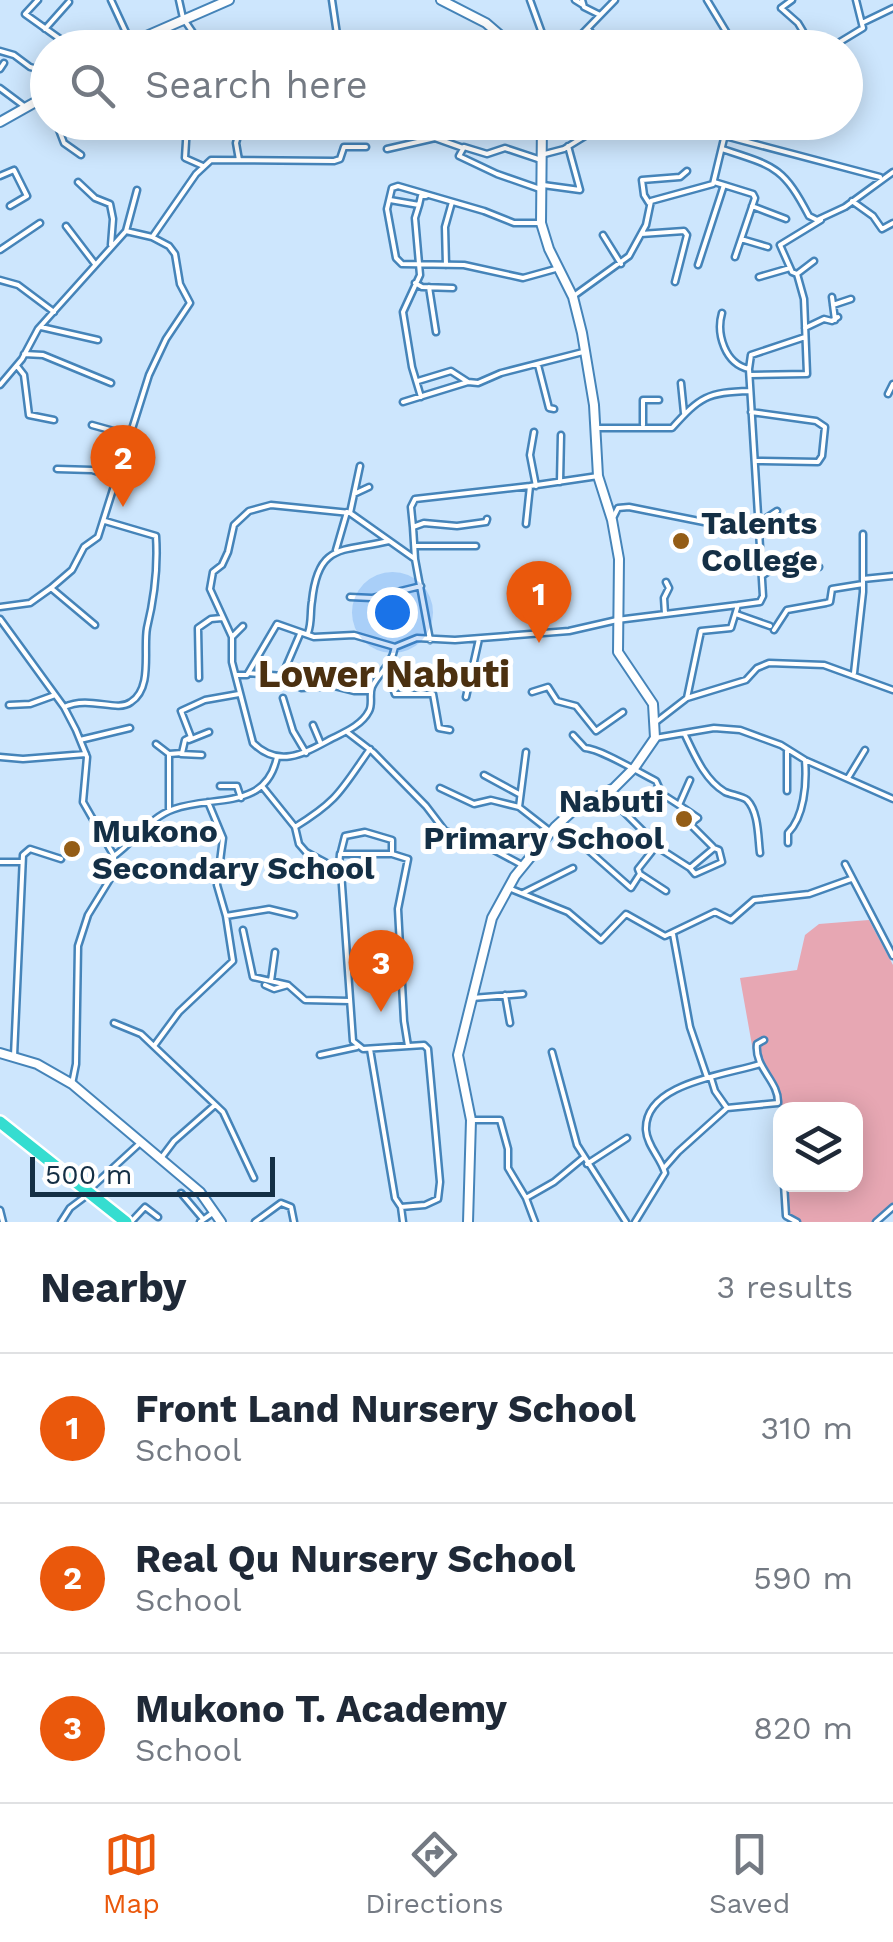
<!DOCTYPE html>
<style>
body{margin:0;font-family:"Work Sans",sans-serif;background:#f6f6f7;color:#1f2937}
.controls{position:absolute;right:30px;bottom:30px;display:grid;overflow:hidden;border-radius:20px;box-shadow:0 5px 25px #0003}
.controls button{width:90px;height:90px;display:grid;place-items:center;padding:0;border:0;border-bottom:2px solid #e0e1e3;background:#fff;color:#1f2937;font:50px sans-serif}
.scale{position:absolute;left:30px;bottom:25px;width:245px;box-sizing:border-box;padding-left:10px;border:5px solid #142f45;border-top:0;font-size:28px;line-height:35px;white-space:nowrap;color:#142f45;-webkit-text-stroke:8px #fff;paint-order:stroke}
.you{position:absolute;left:392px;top:612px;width:35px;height:35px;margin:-25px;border:8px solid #fff;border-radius:50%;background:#1a73e8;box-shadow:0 0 0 15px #1a73e833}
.badge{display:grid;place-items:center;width:65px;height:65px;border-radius:50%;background:#ea580c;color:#fff;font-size:32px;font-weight:700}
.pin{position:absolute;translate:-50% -82px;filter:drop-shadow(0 2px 5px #0008)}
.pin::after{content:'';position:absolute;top:52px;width:35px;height:30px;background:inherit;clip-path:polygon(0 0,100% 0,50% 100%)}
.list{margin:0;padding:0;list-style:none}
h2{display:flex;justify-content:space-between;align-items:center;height:130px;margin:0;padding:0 40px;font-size:42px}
h2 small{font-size:32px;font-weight:400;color:#747a83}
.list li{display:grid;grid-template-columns:65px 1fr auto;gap:30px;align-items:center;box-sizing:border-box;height:150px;padding:0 40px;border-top:2px solid #e0e1e3}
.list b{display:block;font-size:38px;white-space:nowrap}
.list p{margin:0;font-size:32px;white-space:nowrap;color:#747a83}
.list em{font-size:32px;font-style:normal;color:#747a83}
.icon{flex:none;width:55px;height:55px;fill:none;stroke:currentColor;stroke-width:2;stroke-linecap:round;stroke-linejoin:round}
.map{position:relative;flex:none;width:893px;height:1222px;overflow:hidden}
.search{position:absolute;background:#fff;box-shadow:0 5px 25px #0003;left:30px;right:30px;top:30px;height:110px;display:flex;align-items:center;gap:25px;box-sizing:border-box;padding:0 35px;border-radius:55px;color:#747a83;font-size:38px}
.sheet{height:580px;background:#fff}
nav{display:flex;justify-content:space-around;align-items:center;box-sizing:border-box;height:140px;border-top:2px solid #e0e1e3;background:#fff;font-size:28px;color:#747a83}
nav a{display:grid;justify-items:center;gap:5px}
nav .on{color:#ea580c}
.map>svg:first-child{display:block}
.green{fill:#e7a7b3}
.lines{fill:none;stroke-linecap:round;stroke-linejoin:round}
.street-casing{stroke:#4584b9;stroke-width:9}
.secondary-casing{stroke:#4584b9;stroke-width:12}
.highway-casing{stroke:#fff;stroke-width:16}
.street{stroke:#fff;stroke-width:4}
.secondary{stroke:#fff;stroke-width:8}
.highway{stroke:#35ddd0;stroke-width:11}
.poi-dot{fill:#945d16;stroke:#fff;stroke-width:4}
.labels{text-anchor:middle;stroke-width:10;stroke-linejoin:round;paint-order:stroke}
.poi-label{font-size:32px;font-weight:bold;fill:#142f45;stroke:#fff;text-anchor:start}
.quarter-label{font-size:38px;font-weight:bold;fill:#4b3010;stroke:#fff}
</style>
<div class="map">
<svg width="893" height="1222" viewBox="0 0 893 1222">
<rect width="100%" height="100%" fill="#cde6fd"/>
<path class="green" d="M 869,920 L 893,965 L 893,1206 L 873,1222 L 797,1222 L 786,1216 L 786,1185 L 856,1184 L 856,1110 L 782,1109 L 778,1096 L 755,1062 L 740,978 L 797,970 L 805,935 L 819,924 Z"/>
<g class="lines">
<g class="street-casing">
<path id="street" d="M 38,0 L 25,14 L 67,44
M 111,0 L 130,41
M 179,0 L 183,18 L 198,40
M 332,0 L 339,48
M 530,0 L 547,47
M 575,0 L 583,5
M 582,0 L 584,7 L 600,15
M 707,0 L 736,48
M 792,0 L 781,8 L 798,23 L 813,48
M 862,23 L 893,8
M 45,29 L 69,2
M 588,29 L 604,48
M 546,48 L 582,34 L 615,0
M 830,48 L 863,28 L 856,0
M 0,51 L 14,55 L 30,67 L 48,72
M 0,69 L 4,63
M 0,88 L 24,106
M 56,122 L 64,143 L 81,155
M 187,125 L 185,158 L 203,166
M 509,129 L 542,128
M 388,131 C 414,125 438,128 465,126
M 725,136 L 880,177
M 387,149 L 435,138 L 463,148
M 722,149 C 774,166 783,166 809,216 L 817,220 L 845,207 L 893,172
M 541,155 L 564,149 L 608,122
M 239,160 L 236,143 L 242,122
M 0,176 L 14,170 L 27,196 L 10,206
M 78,182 L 95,198 L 110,204 L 113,219 L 111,245
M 543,185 L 580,190 L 568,146
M 724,185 L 753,194 L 755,198 L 735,257
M 540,189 L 497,174 L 459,156 L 464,147 L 487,154 L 505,148 L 541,160
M 390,200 L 419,205 L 421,196 L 426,196
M 852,201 L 873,216 L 882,229 L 893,223
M 649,203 L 644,195 L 642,180 L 680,177 L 687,171
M 419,205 L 415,218 L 420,275 L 403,312 L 412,367 L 421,397
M 752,206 L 786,219
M 540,223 L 514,223 L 484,211 L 398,186 L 392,188 L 387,209 L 396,258 L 402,264 L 464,265 L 523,278 L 559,268
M 66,226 L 95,264
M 641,234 L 684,231 L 687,235 L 675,282
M 603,235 L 621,264
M 153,236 L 196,174 L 211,160 L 334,161 L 340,159 L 344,147 L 366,147
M 741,239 L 768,247
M 0,250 L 40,223
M 446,265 L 445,227 L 452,202
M 698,265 L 724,185 L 714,182
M 797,274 L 814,261
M 759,277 L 790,268
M 0,280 L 18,285 L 54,312
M 415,283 L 422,287 L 453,288
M 429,287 L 436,332
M 575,295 L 629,256 L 646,225 L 651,201 L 713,184 L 728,122
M 832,297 L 835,320
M 833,305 L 851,299
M 722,313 C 716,334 725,364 749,369
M 41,327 L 98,340
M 805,328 L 824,319 L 832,321 L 838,317
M 24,354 L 43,355 L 111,383
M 538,365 L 549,408 L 554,409
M 17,366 L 24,375 L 29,415 L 54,420
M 750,375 L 807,374 L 804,299 L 797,274 L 792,272 L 780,245 L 821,220
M 418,381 L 451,371 L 468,382 L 478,383 L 501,373 L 583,352
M 681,383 L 684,413
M 0,385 L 22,359 L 38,329 L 126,231 L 137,190
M 888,394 L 893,384
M 403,402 L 468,382
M 751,412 L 816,421 L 825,427 L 822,456 L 818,462 L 757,461
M 92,425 L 128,435
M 643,425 L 643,400 L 659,400
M 596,428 L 672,428 C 700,397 707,392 750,391
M 534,432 L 530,455 L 536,486
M 57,469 L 92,470 L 115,477
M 560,482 L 561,435
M 354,494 L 369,487
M 350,513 L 360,466
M 614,516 L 618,508 L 629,507 L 704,522 L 715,521
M 759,523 L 777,511
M 526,524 L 530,486 L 598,476
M 413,527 L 411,507 L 415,499 L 530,486
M 415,546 L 476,546
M 336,550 L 347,512
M 415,559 L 413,527 L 424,523 L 457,526 L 486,522 L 487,519
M 763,575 C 783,561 796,552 819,567
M 863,579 L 893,576
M 51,588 L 95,625
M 350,597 L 372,598 L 421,586
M 0,607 L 30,603 L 51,588 L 72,570 L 84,547 L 98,537 L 149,375 L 166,339 L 190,303 L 180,284 L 175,254 L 169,246 L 152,237 L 126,231
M 665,614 L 664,598 L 669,588 L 666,582
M 736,614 L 770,626
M 0,619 L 64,707 L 76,730 L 87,757 L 83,802 L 114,856 L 115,871 L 88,915 L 78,946 L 76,1064 L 72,1084
M 774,630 L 787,610 L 826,603 L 830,602 L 832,589 L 863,584
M 308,633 C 312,622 310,612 312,601 C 318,542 343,552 389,541
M 232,637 L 243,626
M 430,640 L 415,559 L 350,513 L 271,505 L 249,511 L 234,525 L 228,552 L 222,565 L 213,572 L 210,589 L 232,637 L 232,662 L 253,743 C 279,769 305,753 331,739 C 345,732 362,725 369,711 C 373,704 369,695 372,687 C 379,672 391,667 395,647 L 417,638 L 455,640 L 569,631 L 617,620 L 738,605
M 387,670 L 395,694 L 433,694 L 439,728 L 450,730
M 248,673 L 282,676 L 300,634
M 854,673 L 863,592 L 863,534
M 236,675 L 247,675 L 277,624 L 314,637 L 354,635 L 395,647
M 199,678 L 198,628 L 211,619 L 222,618
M 301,688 L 334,686 L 354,691 L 371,691
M 532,692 L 548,687 L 557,701 L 576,706 L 596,731 L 623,712
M 466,697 L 479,639
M 283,698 L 293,731 L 306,753
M 687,698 L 701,631 L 731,628 L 738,605 L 760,602 L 763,596 L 749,369 L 751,355 L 805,337
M 9,705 L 30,704 L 55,695
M 64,707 C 91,695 116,713 131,702 C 153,688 143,650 147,628 C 154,599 158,566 156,536 L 105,521
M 656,722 L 687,698 L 746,680 L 757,668 L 769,663 L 824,665 L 893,690
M 313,725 L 321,744
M 347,732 L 373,752 L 426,806 L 445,831 L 479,842 L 522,865
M 573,735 L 585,748 C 601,749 638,772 656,781 L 662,794 L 679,805 L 690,780
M 685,735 C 695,756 705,780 725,792 C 732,795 742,796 747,800 C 759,812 758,839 760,853
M 655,738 L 714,728 L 740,730 L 781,745 L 805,760 L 893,799
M 80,740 L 130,728
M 189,740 L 209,732
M 156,744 L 169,754
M 787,751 L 787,791
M 181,754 L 202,755
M 0,757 L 23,759 L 86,754
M 484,775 L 519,794
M 848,778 L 865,750
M 220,786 L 237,786 L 241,798
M 262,786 L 295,827 L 299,844 L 306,852 L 341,871 L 353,1041 L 363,1049 L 424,1045 L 428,1049 L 440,1182 L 438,1199 L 425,1205 L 401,1207 L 395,1198 L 370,1049
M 440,788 L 474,804 L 491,800 L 519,807 L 551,832
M 605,793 L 662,850 L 690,868 L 714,848 L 719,850 L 722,862 L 695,874 L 690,868
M 208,802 L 223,838 L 217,885 L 226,916 L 269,909 L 294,915
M 679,805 L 698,818 L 690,824 L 713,847
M 519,807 L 526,752
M 169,809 L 169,754 L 182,753 L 185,740 L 191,737 L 181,711 L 205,700 L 239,694
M 295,827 C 339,800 341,790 370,749
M 555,827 L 579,842 L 631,888 L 640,874 L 638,869 L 657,845
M 788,843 L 788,833 C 804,817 807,784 805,760
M 341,852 L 345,836 L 365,832 L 392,840 L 392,854
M 114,856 C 135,841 150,817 174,809 C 213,795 266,811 277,757
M 0,862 L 22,862
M 845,864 L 893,956
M 339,868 L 340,854 L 392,854 L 408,859 L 398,909 L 404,1021 L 408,1046
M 640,874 L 666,891
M 511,889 L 568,912 L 601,940 L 626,914 L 665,936 L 715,912 L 731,920 L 754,900 L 809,894 L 851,879
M 523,893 L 573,868
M 243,930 L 253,977 L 288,985
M 673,934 L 690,1027 L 707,1077
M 271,981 L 275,952
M 265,985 L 274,989 L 288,985 L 305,1000 L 350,1001
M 505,995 L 510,1023
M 472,998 L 523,994
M 114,1023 L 141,1034 L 223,1112 L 254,1178
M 154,1046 L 179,1012 L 233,961 L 226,916
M 552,1052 L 577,1145 L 626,1222
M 320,1055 L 357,1047
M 14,1056 L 23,855 L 30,849 L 61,859
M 711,1078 L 715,1091 L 727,1108
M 474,1120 L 500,1120 L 508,1149 L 508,1168 L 526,1198
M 162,1157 L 174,1141 L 215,1105
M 587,1164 L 627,1138
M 664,1168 L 678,1152 L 727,1108 L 778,1103 C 779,1081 754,1068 757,1044 L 764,1040
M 784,1184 L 786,1216 L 797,1222
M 91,1188 L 139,1144
M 181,1193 L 203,1219
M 401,1207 L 403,1222
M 0,1210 L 3,1222
M 61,1222 L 70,1208 L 86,1196
M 131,1222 L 145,1207 L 158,1217
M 200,1222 L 214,1212
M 255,1222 L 281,1203 L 291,1207 L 294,1222
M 535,1222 L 526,1198 L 554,1182 L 583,1158
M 635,1222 L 665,1173 C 661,1158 647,1146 646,1130 C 644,1083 726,1075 760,1064
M 876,1222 L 893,1207"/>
</g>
<g class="secondary-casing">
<path id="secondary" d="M 441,0 L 486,23 L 515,48
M 119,48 L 229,0
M 0,122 L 48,95
M 0,1053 L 37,1064 L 72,1084 L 200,1192 L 221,1222
M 468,1222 L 471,1120 L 458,1055 L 492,918 L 515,876 L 555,827 L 577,807 L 614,788 L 635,767 L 655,738 L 653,704 L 618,652 L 619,559 L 612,520 L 598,476 L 594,405 L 582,333 L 573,297 L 549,249 L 541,223 L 542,122"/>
</g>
<g class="highway-casing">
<path id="highway" d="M 0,1122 L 126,1222"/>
</g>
<use href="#street" class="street"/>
<use href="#secondary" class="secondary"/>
<use href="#highway" class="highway"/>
</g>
<g class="poi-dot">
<circle cx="681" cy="541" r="10"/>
<circle cx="684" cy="819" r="10"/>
<circle cx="72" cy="849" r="10"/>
</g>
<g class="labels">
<g class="poi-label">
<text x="701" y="534">Talents<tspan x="701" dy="37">College</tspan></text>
<text x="664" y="812" text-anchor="end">Nabuti<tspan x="664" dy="37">Primary School</tspan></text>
<text x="92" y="842">Mukono<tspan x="92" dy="37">Secondary School</tspan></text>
</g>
<g class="quarter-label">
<text x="384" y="687">Lower Nabuti</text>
</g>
</g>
</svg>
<div class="controls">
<button><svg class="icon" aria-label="layers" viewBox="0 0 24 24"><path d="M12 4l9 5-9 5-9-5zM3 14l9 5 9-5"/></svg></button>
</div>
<div class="scale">500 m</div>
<div class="you"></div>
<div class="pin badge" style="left:539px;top:643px">1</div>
<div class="pin badge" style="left:123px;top:507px">2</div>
<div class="pin badge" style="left:381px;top:1012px">3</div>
<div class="search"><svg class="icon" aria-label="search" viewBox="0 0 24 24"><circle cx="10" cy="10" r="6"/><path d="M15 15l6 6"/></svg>Search here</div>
</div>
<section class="sheet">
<h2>Nearby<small>3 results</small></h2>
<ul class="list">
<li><span class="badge">1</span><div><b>Front Land Nursery School</b><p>School</p></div><em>310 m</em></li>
<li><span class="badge">2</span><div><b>Real Qu Nursery School</b><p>School</p></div><em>590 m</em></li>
<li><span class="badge">3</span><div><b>Mukono T. Academy</b><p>School</p></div><em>820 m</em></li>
</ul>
</section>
<nav>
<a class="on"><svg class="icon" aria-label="map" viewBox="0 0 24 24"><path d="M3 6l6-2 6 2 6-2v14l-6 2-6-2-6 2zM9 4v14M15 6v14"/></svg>Map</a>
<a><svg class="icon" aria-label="directions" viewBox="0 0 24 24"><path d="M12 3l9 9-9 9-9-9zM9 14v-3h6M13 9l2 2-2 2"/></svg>Directions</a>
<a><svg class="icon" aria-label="saved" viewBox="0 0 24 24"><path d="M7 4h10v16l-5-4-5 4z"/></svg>Saved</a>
</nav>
